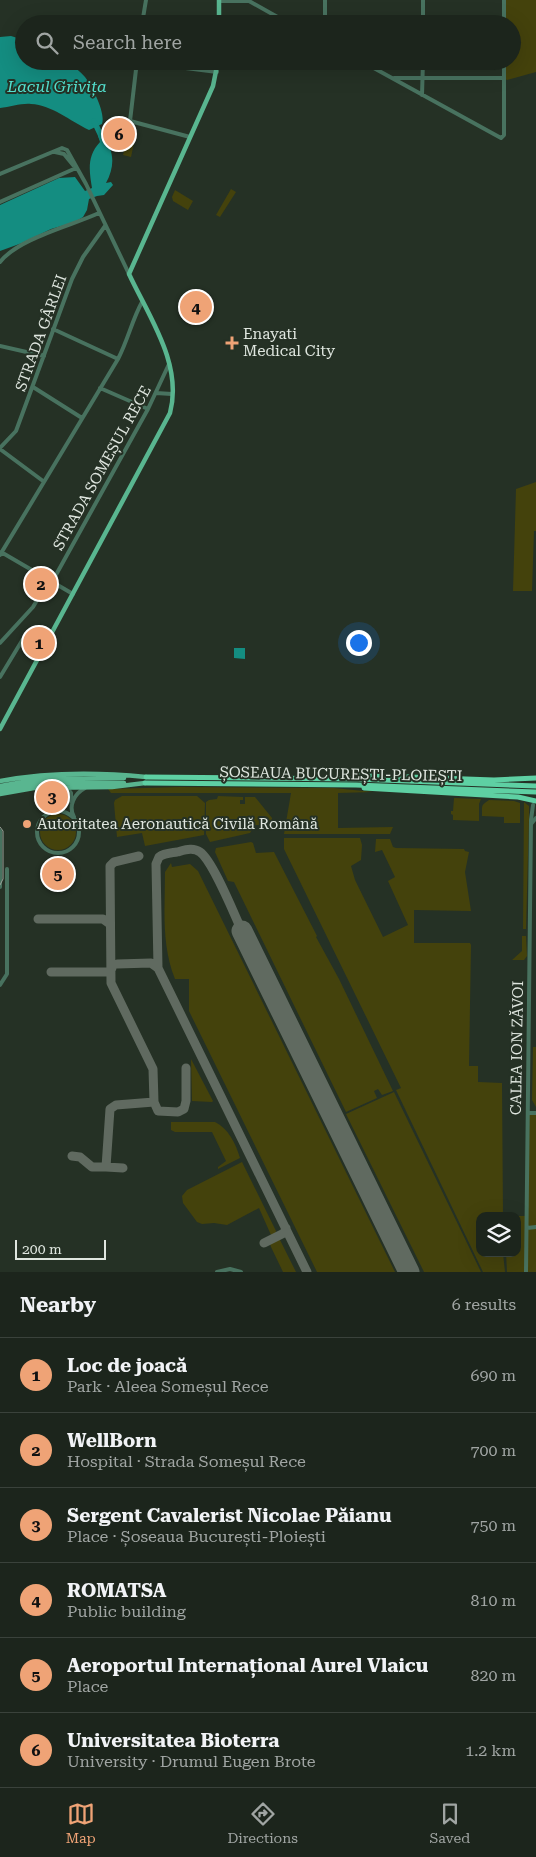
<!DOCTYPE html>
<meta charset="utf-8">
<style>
body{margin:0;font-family:"Roboto Serif",serif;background:#293129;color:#f1f3f6}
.controls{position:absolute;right:15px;bottom:15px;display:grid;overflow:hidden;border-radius:10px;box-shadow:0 5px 20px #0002}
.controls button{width:45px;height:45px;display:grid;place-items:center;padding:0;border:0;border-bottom:1px solid #3a423b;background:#1c251c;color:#f1f3f6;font:25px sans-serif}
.scale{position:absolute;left:15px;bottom:12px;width:91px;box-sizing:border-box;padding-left:5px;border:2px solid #dfe6df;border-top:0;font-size:14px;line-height:18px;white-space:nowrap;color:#dfe6df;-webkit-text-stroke:4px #253125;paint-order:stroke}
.you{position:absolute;left:358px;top:642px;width:18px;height:18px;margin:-12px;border:4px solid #fff;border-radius:50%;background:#1a73e8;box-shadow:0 0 0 8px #1a73e833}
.badge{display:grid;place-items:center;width:32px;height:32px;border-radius:50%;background:#efa376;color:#111;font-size:16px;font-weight:700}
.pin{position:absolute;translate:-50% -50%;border:2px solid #fff;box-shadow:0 1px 5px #0006}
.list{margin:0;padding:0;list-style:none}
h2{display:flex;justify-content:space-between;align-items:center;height:65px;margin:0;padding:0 20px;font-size:21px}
h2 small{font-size:16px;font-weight:400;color:#a0a5a3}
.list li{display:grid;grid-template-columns:32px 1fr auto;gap:15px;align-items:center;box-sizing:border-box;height:75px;padding:0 20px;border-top:1px solid #3a423b}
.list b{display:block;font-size:19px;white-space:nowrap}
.list p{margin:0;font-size:16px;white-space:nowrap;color:#a0a5a3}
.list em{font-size:16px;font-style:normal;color:#a0a5a3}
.icon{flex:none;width:28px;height:28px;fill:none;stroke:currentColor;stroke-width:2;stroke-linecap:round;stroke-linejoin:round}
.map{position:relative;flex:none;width:536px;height:1272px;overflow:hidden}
.search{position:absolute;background:#1c251c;box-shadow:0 5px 20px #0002;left:15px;right:15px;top:15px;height:55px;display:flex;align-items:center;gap:12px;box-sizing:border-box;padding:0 18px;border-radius:28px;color:#a0a5a3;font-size:19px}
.sheet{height:515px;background:#1c251c}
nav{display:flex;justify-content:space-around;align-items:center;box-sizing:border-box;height:70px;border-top:1px solid #3a423b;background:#1c251c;font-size:14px;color:#a0a5a3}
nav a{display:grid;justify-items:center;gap:2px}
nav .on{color:#efa376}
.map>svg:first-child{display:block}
.green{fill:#44420c}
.water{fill:#148d81}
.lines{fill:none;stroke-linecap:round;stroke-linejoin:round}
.river{stroke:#148d81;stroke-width:5.5}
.taxiway{stroke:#606a60;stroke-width:9}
.runway{stroke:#606a60;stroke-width:21}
.minor{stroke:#48725f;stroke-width:4}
.major{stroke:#59b690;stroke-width:4.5}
.highway{stroke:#5ed0a3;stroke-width:5}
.tram{stroke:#9ba49b;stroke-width:1}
.poi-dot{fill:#efa376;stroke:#253125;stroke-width:2}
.labels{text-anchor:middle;stroke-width:4;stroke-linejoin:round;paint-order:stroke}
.street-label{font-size:15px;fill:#dfe6df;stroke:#253125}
.poi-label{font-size:15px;fill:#dfe6df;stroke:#253125;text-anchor:start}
.water-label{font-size:16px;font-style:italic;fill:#54e1cf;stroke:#253125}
</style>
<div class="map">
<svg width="536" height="1272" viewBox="0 0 536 1272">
<rect width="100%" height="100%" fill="#253125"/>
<path class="green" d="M 504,0 L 536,0 L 536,72 L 507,80 L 504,78 L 504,61 L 512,61 L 512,24 L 504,24 Z
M 127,141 L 134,143 L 131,157 L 123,155 Z
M 231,189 L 236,192 L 220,217 L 216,215 Z
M 175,190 L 193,201 L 188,210 L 173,201 L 172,197 Z
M 536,482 L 536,531 L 534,531 L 532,591 L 513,591 L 516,489 Z
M 180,787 L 334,788 L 373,792 L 338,793 L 338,828 L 393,827 L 390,834 L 284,834 L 291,793 L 111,793 L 108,789 Z
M 122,796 L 197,796 L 205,803 L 204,835 L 145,846 L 142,833 L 117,837 L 114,803 L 115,800 Z
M 218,796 L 243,797 L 243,800 L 240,800 L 240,804 L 245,804 L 245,797 L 255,797 L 272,818 L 272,825 L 255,825 L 250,833 L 210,842 L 206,834 L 206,802 L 209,800 L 217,799 Z
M 454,798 L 481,799 L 479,804 L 479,821 L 453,820 L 453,815 L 451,814 L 451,811 L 453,811 Z
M 489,800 L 514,801 L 520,803 L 520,823 L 504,823 L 504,817 L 482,816 C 482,804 481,806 489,800 Z
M 524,802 L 529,806 L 529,819 L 526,929 L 523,929 Z
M40 832a18 18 0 1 1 36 0a18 18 0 1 1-36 0Z
M 284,838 L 360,838 L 362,845 L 361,860 L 351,866 L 355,880 L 383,937 L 408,925 L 388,881 L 395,877 L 382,850 L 375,852 L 376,839 L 390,839 L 393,847 L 396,848 L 464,849 L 465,851 L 469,852 L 465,872 L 471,911 L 414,910 L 414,943 L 470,943 L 471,945 L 469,1066 L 478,1066 L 478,1082 L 502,1083 L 503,1216 L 480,1216 L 480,1253 L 503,1253 L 505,1272 L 483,1272 L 396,1090 L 401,1088 L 284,849 Z
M 251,842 L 253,843 L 256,853 L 274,852 L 317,936 L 316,937 L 339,979 L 393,1091 L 382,1095 L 378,1089 L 374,1091 L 377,1098 L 346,1112 L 234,882 L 228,881 L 215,852 L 216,848 Z
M 171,863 L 172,867 L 190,864 L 198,871 L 395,1272 L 317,1272 L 189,1011 L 189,979 L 175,979 C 161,944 165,908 165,872 Z
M 522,936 L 526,936 L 527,956 L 524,960 L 512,960 L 522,951 Z
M 533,1047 L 536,1047 L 536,1107 L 532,1100 Z
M 191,1059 L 213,1101 L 212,1102 L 192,1101 Z
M 394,1092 L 481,1272 L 424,1272 L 346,1114 Z
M 528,1113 L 536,1113 L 536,1272 L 507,1272 L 506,1253 L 517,1253 L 517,1216 L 527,1216 Z
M 171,1122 L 215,1122 C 228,1128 236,1144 240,1158 L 218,1169 L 218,1167 L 226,1161 L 212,1132 L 175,1132 L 171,1130 Z
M 242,1162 L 276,1231 L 275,1234 L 271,1235 L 259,1208 L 227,1225 L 214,1223 L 202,1224 L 197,1222 L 183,1203 L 182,1196 L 187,1190 Z
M 278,1240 L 280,1240 L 296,1272 L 283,1272 L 271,1247 L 270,1244 Z"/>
<path class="water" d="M 11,36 L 24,40 L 24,61 L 67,61 C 73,66 80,71 85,77 C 92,86 106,113 102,124 L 89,130 C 70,121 52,105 31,104 C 22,103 10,107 0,108 L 0,37 Z
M 102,135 C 115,150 115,167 106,183 L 111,182 L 113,185 L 104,195 L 97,196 L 89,199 L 87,210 L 83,217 L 75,222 L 51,229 L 22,243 L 0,251 L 0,205 L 59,178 L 75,177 L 85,191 L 92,188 C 89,170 87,156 100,142 L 98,136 Z
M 234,648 L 245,648 L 245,659 L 234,658 Z"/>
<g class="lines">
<path class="river" d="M 94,121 L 103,140"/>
<path class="taxiway" d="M 139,856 L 114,862 L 110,866 L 111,983 L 153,1069 L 154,1102 L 158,1111 L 178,1112 L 184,1109 L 186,1101 L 186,1068
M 38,919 L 103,919 L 110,924
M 242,931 C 234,914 213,861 200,852 C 193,847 185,850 177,852 C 171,853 164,853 159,857 L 156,864 L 158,968 L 307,1272
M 117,964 L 151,963 L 158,968
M 51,972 L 110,972 L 112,968
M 72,1156 L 80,1157 L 92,1167 L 106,1167
M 123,1168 L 106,1167 L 110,1109 L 116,1105 L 154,1102
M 264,1243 L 284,1233 L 286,1228"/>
<path class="runway" d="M 242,931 L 409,1272"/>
<path class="minor" d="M 219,1 L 249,1 L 290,24
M 142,24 L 146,0
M 325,24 L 325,0
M 423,24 L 423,0
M 504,24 L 504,0
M 137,61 L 130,121 L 190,137
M 361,61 L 501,138 L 504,135 L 504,61
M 170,66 L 217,72
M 394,78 L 504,78
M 422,95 L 423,61
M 55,152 L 64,154 L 73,165
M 0,174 L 62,148 L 67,150 L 86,184 L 129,274
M 0,202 L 76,168
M 0,262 C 19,238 71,226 99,213
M 53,329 L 118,359
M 0,346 L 44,356
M 33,387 L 82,418
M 100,388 L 148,409
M 156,393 L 172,394
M 0,448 L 16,431 L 72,279 L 83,257 L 105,226
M 0,449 L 43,481
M 1,552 L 73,594
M 0,555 L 118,359 C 128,340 132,320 142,302
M 52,582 L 148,409 L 169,364
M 0,643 L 33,607 L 49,580
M 0,677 L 23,639 L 43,649
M 67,788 L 71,793 L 71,802
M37 832a21 21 0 1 1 42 0a21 21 0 1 1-42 0Z
M 74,817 C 68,806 74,794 85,788
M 531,824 L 536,818
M 0,831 L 0,887
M 0,985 L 7,974 L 7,869
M 528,1113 L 536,1113
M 527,1228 L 536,1227
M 217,1272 L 230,1269 L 241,1272
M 526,1272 L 531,820 L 533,805"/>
<path class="major" d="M 219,24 L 219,0
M 0,729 L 170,413 C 183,364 149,317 129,274 L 213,86 L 218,61
M 0,781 C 48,772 97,772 146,777
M 0,786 L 40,779 L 124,778
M 0,790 L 41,783 L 124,783
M 0,794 L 34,788 L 112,787 L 145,783"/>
<path class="highway" d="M 354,775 L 494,780 L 536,778
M 146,777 L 357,779 L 536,786
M 145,783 L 356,785 L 536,792
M 364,788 L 518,797 L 536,801"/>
<path class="tram" d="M 0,827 L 3,831 L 3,879 L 0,885"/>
</g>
<g class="poi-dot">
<path d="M229.5 335.5h5v5h5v5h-5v5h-5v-5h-5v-5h5z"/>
<circle cx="27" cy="824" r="5"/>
</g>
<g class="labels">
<g class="street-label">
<text transform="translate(41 333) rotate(-70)" y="5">STRADA GÂRLEI</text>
<text transform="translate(102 468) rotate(-61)" y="5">STRADA SOMEȘUL RECE</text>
<text transform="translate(341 774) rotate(1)" y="5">ȘOSEAUA BUCUREȘTI-PLOIEȘTI</text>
<text transform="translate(517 1048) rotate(-89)" y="5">CALEA ION ZĂVOI</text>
</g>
<g class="poi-label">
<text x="243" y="339">Enayati<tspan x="243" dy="17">Medical City</tspan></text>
<text x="37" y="829">Autoritatea Aeronautică Civilă Română</text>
</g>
<g class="water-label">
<text x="57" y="92">Lacul Grivița</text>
</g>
</g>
</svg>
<div class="controls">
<button><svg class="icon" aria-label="layers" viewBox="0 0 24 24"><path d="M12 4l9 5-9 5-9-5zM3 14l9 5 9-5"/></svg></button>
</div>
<div class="scale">200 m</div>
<div class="you"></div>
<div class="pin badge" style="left:39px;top:643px">1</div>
<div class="pin badge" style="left:41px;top:584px">2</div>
<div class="pin badge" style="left:52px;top:797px">3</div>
<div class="pin badge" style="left:196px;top:307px">4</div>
<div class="pin badge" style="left:58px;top:874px">5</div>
<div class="pin badge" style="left:119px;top:134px">6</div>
<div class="search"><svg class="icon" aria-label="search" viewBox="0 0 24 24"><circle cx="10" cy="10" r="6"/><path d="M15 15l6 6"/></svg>Search here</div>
</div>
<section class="sheet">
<h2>Nearby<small>6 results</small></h2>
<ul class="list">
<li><span class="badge">1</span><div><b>Loc de joacă</b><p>Park · Aleea Someșul Rece</p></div><em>690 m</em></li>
<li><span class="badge">2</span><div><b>WellBorn</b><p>Hospital · Strada Someșul Rece</p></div><em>700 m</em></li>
<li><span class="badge">3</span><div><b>Sergent Cavalerist Nicolae Păianu</b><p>Place · Șoseaua București-Ploiești</p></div><em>750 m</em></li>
<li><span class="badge">4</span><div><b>ROMATSA</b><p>Public building</p></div><em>810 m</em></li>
<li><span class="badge">5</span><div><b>Aeroportul Internațional Aurel Vlaicu</b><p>Place</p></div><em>820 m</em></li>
<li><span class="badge">6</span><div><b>Universitatea Bioterra</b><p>University · Drumul Eugen Brote</p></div><em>1.2 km</em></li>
</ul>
</section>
<nav>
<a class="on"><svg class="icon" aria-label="map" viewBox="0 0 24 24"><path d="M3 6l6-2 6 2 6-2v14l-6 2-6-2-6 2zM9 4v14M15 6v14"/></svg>Map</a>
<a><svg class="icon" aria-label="directions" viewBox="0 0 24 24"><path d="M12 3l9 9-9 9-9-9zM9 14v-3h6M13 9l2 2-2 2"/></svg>Directions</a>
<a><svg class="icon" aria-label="saved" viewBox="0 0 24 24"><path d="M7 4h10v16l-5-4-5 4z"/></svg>Saved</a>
</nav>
